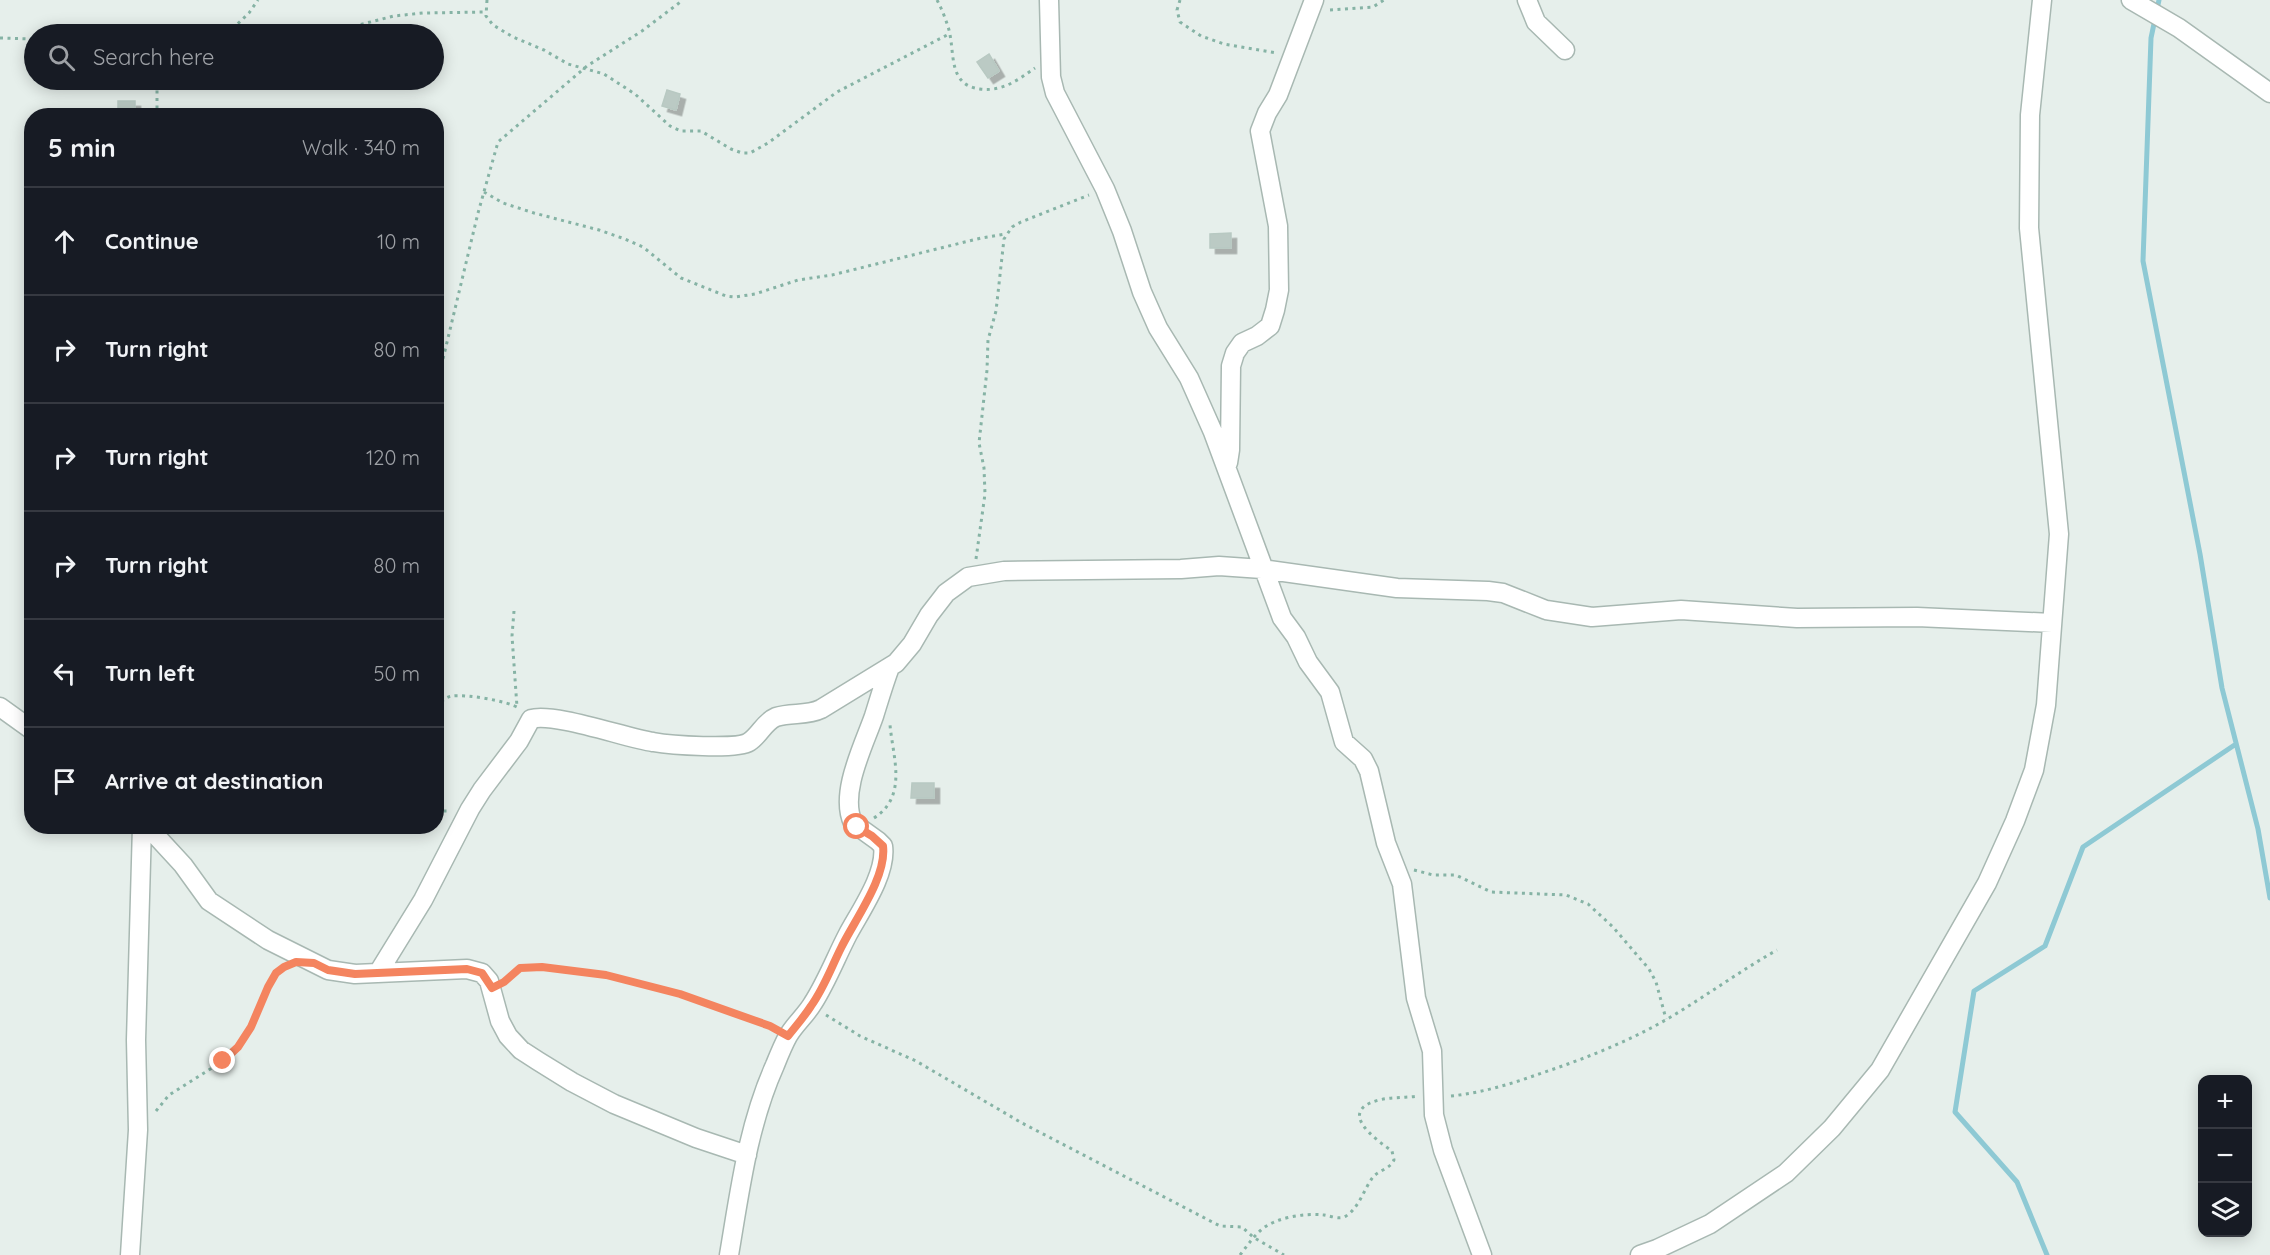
<!DOCTYPE html>
<meta charset="utf-8">
<style>
body{margin:0;font-family:Quicksand,sans-serif;background:#242831;color:#f1f3f6}
.controls{position:absolute;right:18px;bottom:18px;display:grid;overflow:hidden;border-radius:12px;box-shadow:0 3px 15px #0003}
.controls button{width:54px;height:54px;display:grid;place-items:center;padding:0;border:0;border-bottom:2px solid #363941;background:#171b24;color:#f1f3f6;font:30px sans-serif}
.stop{position:absolute;width:18px;height:18px;margin:-14px;border:4px solid #f4845f;border-radius:50%;background:#fff}
.stop.end{background:#f4845f;border-color:#fff;box-shadow:0 2px 6px #0008}
.list{margin:0;padding:0;list-style:none}
h2{display:flex;justify-content:space-between;align-items:center;height:78px;margin:0;padding:0 24px;font-size:26px}
h2 small{font-size:20px;font-weight:400;color:#9ea1a6}
.list li{display:grid;grid-template-columns:39px 1fr auto;gap:18px;align-items:center;box-sizing:border-box;height:108px;padding:0 24px;border-top:2px solid #363941}
.list b{display:block;font-size:22px;white-space:nowrap}
.list em{font-size:20px;font-style:normal;color:#9ea1a6}
.icon{flex:none;width:33px;height:33px;fill:none;stroke:currentColor;stroke-width:2;stroke-linecap:round;stroke-linejoin:round}
.map{position:relative;flex:none;width:2270px;height:1255px;overflow:hidden}
.search{position:absolute;background:#171b24;box-shadow:0 3px 15px #0003;left:24px;top:24px;width:420px;height:66px;display:flex;align-items:center;gap:15px;box-sizing:border-box;padding:0 21px;border-radius:33px;color:#9ea1a6;font-size:22px}
.panel{position:absolute;background:#171b24;box-shadow:0 3px 15px #0003;left:24px;top:108px;width:420px;height:726px;border-radius:24px}
.map>svg:first-child{display:block}
.lines{fill:none;stroke-linecap:round;stroke-linejoin:round}
.stream{stroke:#8ec9d4;stroke-width:5}
.building{fill:#bbcac4;stroke:#b8c9c2;stroke-width:1.5;filter:url(#shadow)}
.minor-casing{stroke:#a8b8b2;stroke-width:21}
.tertiary-casing{stroke:#a8b8b2;stroke-width:21}
.path{stroke:#86b3a5;stroke-width:3;stroke-dasharray:3 4.5;stroke-linecap:butt}
.minor{stroke:#fff;stroke-width:18}
.tertiary{stroke:#fff;stroke-width:18}
.route{stroke:#f4845f;stroke-width:8}
</style>
<div class="map">
<svg width="2270" height="1255" viewBox="0 0 2270 1255">
<defs>
<filter id="shadow"><feDropShadow dx="5.5" dy="5.5" stdDeviation="0" flood-color="#0004"/></filter>
</defs>
<rect width="100%" height="100%" fill="#e6efeb"/>
<g class="lines">
<path class="stream" d="M 2159,0 L 2151,38 L 2143,261 L 2200,554 L 2222,688 L 2258,829 L 2270,898
M 2047,1255 L 2017,1182 L 1955,1112 L 1974,991 L 2045,946 L 2083,847 L 2236,744"/>
</g>
<path class="building" d="M 989,54 L 999,71 L 988,78 L 977,62 Z
M 667,90 L 680,94 L 676,110 L 662,106 Z
M 118,101 L 135,101 L 135,116 L 118,116 Z
M 1231,233 L 1231,248 L 1210,248 L 1210,234 Z
M 912,783 L 934,783 L 934,798 L 911,798 Z"/>
<g class="lines">
<g class="minor-casing">
<path id="minor" d="M 1049,0 L 1051,77 L 1055,93 L 1105,189 L 1122,231 L 1142,292 L 1158,328 L 1189,378 L 1213,432 L 1282,618 L 1296,637 L 1308,662 L 1330,692 L 1344,742 L 1363,759 L 1369,771 L 1386,843 L 1402,884 L 1416,998 L 1432,1051 L 1434,1115 L 1443,1150 L 1482,1255
M 1527,0 L 1536,22 L 1565,50
M 1228,463 L 1230,450 L 1231,366 L 1235,353 L 1242,343 L 1257,336 L 1270,326 L 1275,310 L 1279,290 L 1278,226 L 1260,131 L 1267,113 L 1278,95 L 1314,0
M 0,707 L 32,730
M 147,826 L 183,865 L 209,901 L 268,940 L 328,970 L 355,974 L 467,969 L 482,973 L 489,981 L 500,1021 L 508,1036 L 521,1050 L 538,1061 L 572,1082 L 614,1104 L 696,1138 L 747,1155
M 378,973 L 423,900 L 470,809 L 482,790 L 519,741 L 531,719 C 553,712 626,738 653,742 C 670,745 737,750 749,742 C 760,735 764,722 776,717 C 791,712 807,716 821,709 L 896,663 L 912,644 L 929,615 L 946,593 L 968,577 L 1004,571 L 1181,569 L 1219,566 L 1262,569 L 1397,588 L 1488,591 L 1503,593 L 1546,610 L 1592,617 L 1681,610 L 1797,618 L 1917,617 L 2052,623
M 130,1255 L 138,1130 L 136,1040 L 142,826
M 729,1255 C 740,1190 748,1125 775,1065 C 779,1055 783,1045 788,1036 C 795,1024 806,1015 813,1003 C 827,981 836,957 848,934 C 861,910 887,873 883,846 L 878,841 L 853,823 C 839,793 864,745 874,716 C 879,700 884,683 890,667
M 1640,1255 L 1657,1249 L 1710,1224 L 1786,1173 L 1832,1128 L 1880,1070 L 1987,883 L 2015,821 L 2034,770 L 2046,705 L 2059,534 L 2029,228 L 2030,115 L 2042,0"/>
</g>
<g class="tertiary-casing">
<path id="tertiary" d="M 2131,0 L 2179,28 L 2270,93"/>
</g>
<path class="path" d="M 487,0 L 486,16 L 493,25 L 513,37 L 544,50 L 568,64 L 604,74 L 635,94 L 670,126 L 681,131 L 701,131 L 731,149 L 742,153 L 750,153 L 768,143 L 837,92 L 949,34
M 937,0 C 942,9 946,20 949,30 C 955,54 948,85 980,89 C 1002,92 1018,80 1035,68
M 1180,0 L 1177,10 L 1180,22 L 1201,36 L 1224,44 L 1277,53
M 1330,10 L 1373,7 L 1384,0
M 227,34 L 249,13 L 258,0
M 272,34 L 323,34 L 394,16 L 423,13 L 485,12
M 0,38 L 34,39
M 157,116 L 157,87 L 159,80
M 484,192 L 503,203 L 534,213 L 599,230 L 625,239 L 643,247 L 681,278 L 726,296 L 735,297 L 755,294 L 798,280 L 832,275 L 981,238 L 1006,234
M 436,388 L 478,213 L 498,142 L 587,66 L 642,31 L 683,0
M 976,559 L 985,494 L 984,468 L 979,443 L 987,370 L 988,340 L 996,311 L 1004,239 L 1012,227 L 1021,222 L 1089,195
M 514,611 L 512,636 L 517,707
M 436,707 C 441,702 445,697 452,696 C 467,694 507,701 519,708
M 436,811 L 449,811
M 874,818 C 908,796 893,758 890,725
M 1414,870 L 1433,875 L 1456,875 L 1491,892 L 1566,895 L 1588,904 L 1613,927 L 1649,969 L 1656,982 L 1666,1019
M 506,981 L 520,968 L 530,967 L 606,975 L 656,987 L 710,1004 L 773,1028
M 826,1015 L 860,1036 L 916,1061 L 1022,1123 L 1220,1226 L 1242,1227 L 1253,1237 L 1284,1255
M 1451,1096 C 1481,1093 1511,1084 1539,1074 C 1584,1059 1628,1042 1669,1018 C 1706,996 1740,971 1777,950
M 156,1111 L 169,1095 L 223,1061 L 238,1047 L 251,1027 L 268,987 L 276,973 L 283,967
M 1240,1255 C 1247,1246 1253,1237 1261,1230 C 1276,1217 1305,1213 1324,1215 C 1331,1216 1340,1220 1346,1216 C 1359,1208 1364,1189 1373,1177 C 1379,1170 1390,1169 1394,1160 L 1392,1151 C 1375,1139 1336,1111 1379,1100 C 1391,1097 1405,1098 1418,1096"/>
<use href="#minor" class="minor"/>
<use href="#tertiary" class="tertiary"/>
</g>
<g class="lines">
<path class="route" d="M 223,1061 L 238,1047 L 251,1027 L 268,987 L 276,973 L 284,967 L 296,962 L 314,963 L 328,970 L 355,974 L 467,969 L 482,973 L 492,988 L 504,982 L 520,968 L 542,967 L 606,975 L 680,994 L 770,1026 L 788,1036 C 796,1026 804,1017 811,1006 C 824,988 831,968 841,948 C 854,921 887,877 883,846 L 872,836 L 857,827"/>
</g>
</svg>
<div class="controls">
<button>+</button>
<button>−</button>
<button><svg class="icon" aria-label="layers" viewBox="0 0 24 24"><path d="M12 4l9 5-9 5-9-5zM3 14l9 5 9-5"/></svg></button>
</div>
<div class="stop" style="left:857px;top:827px"></div>
<div class="stop end" style="left:223px;top:1061px"></div>
<div class="search"><svg class="icon" aria-label="search" viewBox="0 0 24 24"><circle cx="10" cy="10" r="6"/><path d="M15 15l6 6"/></svg>Search here</div>
<section class="panel">
<h2>5 min<small>Walk · 340 m</small></h2>
<ul class="list">
<li><svg class="icon" aria-label="ahead" viewBox="0 0 24 24"><path d="M12 20V5M6 11l6-6 6 6"/></svg><div><b>Continue</b></div><em>10 m</em></li>
<li><svg class="icon" aria-label="right" viewBox="0 0 24 24"><path d="M7 20v-9h11M14 6l5 5-5 5"/></svg><div><b>Turn right</b></div><em>80 m</em></li>
<li><svg class="icon" aria-label="right" viewBox="0 0 24 24"><path d="M7 20v-9h11M14 6l5 5-5 5"/></svg><div><b>Turn right</b></div><em>120 m</em></li>
<li><svg class="icon" aria-label="right" viewBox="0 0 24 24"><path d="M7 20v-9h11M14 6l5 5-5 5"/></svg><div><b>Turn right</b></div><em>80 m</em></li>
<li><svg class="icon" aria-label="left" viewBox="0 0 24 24"><path d="M17 20v-9H6M10 6l-5 5 5 5"/></svg><div><b>Turn left</b></div><em>50 m</em></li>
<li><svg class="icon" aria-label="arrive" viewBox="0 0 24 24"><path d="M6 21V4h12l-3 4 3 4H6"/></svg><div><b>Arrive at destination</b></div></li>
</ul>
</section>
</div>
